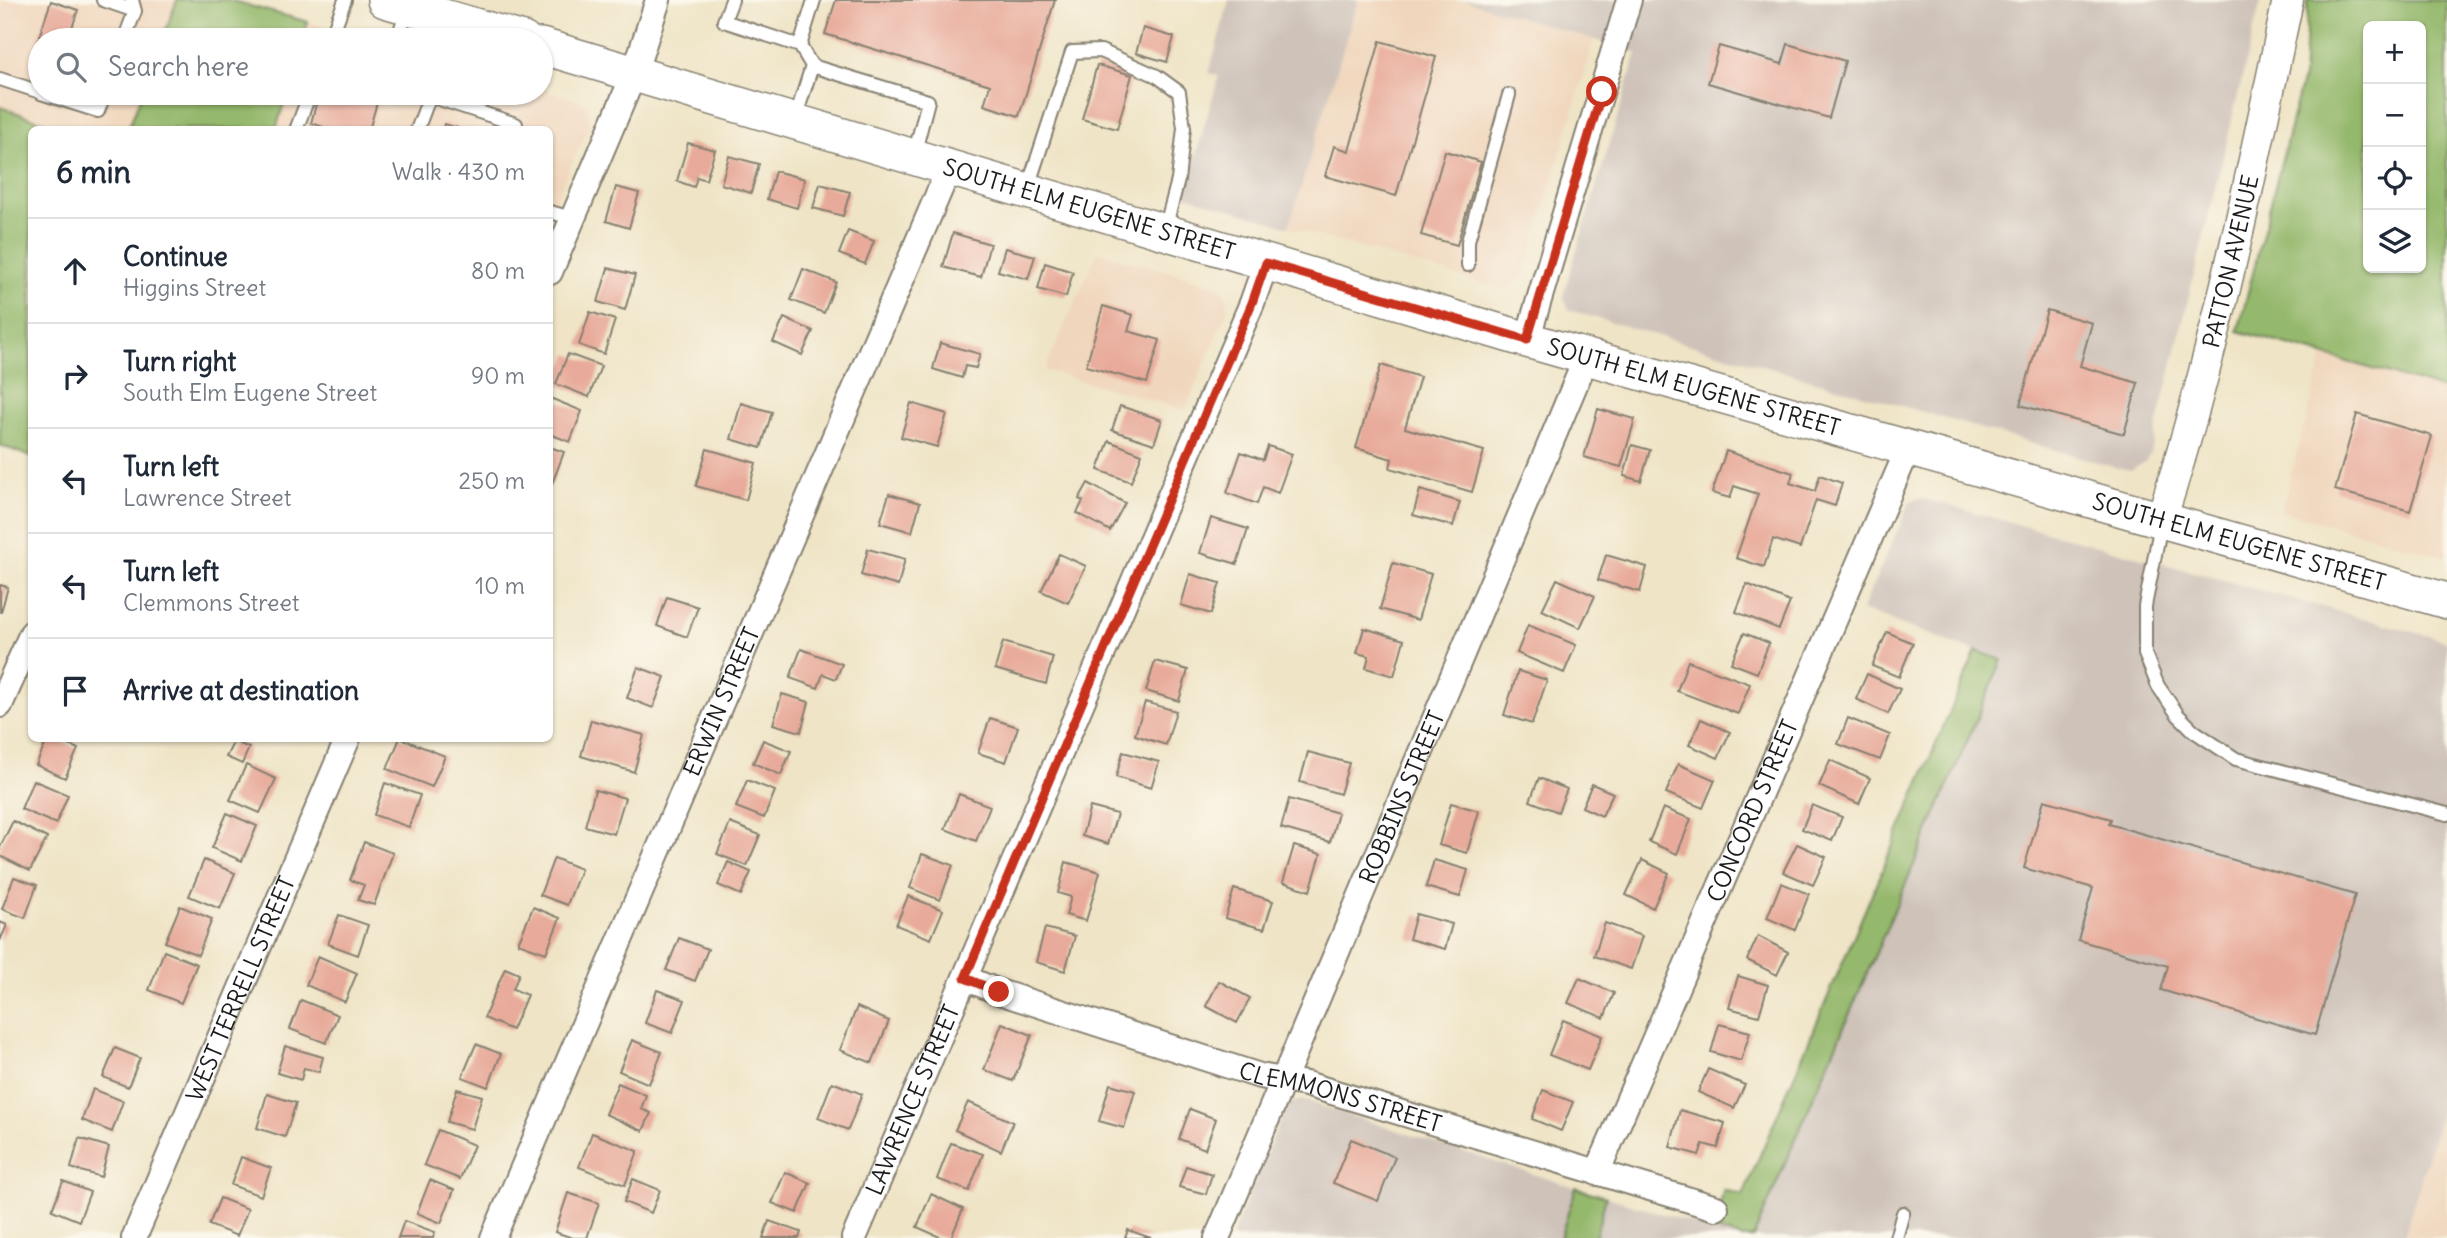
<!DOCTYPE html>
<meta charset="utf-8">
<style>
body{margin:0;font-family:Delius,sans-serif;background:#f2f2f3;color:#1f2937}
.controls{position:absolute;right:21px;top:21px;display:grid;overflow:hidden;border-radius:10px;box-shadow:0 2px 5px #0004}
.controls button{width:63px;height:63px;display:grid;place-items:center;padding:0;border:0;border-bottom:2px solid #e0e1e3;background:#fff;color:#1f2937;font:35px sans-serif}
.stop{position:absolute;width:21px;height:21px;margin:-16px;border:5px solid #c8321e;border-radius:50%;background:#fff}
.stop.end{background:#c8321e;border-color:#fff;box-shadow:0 2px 7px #0008}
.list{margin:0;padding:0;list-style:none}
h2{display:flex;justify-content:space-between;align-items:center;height:91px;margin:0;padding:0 28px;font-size:30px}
h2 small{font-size:23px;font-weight:400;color:#747a83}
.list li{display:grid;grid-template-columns:46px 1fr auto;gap:21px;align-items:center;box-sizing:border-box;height:105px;padding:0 28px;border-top:2px solid #e0e1e3}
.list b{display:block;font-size:26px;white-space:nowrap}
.list p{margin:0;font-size:23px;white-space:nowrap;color:#747a83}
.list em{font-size:23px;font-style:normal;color:#747a83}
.icon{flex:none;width:38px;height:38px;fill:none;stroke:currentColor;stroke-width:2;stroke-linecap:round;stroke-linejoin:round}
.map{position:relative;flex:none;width:2447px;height:1238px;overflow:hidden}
.search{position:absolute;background:#fff;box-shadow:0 2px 5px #0004;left:28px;top:28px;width:525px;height:77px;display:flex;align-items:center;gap:18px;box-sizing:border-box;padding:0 24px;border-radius:38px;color:#747a83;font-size:26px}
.panel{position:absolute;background:#fff;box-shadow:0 2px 5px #0004;left:28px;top:126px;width:525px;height:616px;border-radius:10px}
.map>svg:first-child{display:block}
.built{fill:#f0d6bc}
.industrial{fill:#cec2b9}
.forest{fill:#94b86c;stroke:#586a44;stroke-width:2;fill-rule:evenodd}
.building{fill:#e8aa9a}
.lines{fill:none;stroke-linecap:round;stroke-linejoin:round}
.service-casing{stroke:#868071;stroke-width:16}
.minor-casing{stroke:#868071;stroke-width:28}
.tertiary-casing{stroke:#868071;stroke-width:33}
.secondary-casing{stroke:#868071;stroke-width:38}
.service{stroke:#fff;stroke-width:12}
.minor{stroke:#fff;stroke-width:24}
.tertiary{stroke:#fff;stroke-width:30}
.secondary{stroke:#fff;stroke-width:35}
.route{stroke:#c8321e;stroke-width:9}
.labels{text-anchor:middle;stroke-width:6;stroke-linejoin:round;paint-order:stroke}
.street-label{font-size:23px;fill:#1c1c1c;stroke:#fbf7ec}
</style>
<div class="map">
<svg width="2447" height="1238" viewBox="0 0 2447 1238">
<rect width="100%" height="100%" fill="#fbf7ec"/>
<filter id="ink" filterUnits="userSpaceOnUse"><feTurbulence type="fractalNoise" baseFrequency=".0143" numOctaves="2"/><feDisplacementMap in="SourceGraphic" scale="14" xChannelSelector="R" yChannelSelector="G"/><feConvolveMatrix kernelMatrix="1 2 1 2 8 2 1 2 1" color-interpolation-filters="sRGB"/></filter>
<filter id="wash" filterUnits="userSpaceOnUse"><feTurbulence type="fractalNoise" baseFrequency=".00686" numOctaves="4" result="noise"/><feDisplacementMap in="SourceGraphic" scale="28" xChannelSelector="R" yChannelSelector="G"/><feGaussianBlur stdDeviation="1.57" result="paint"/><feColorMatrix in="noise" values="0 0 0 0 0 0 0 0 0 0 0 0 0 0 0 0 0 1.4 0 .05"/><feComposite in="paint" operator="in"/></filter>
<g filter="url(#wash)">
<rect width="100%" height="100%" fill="#efe4c6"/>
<path class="built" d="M 0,0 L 177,0 L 162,40 L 40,40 L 40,93 L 142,93 L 128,129 L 63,129 L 0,107 Z
M 1358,0 L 1464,0 L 1594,40 L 1524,277 L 1511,287 L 1501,289 L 1289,227 Z
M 308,22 L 371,40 L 302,40 Z
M 541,89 L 586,103 L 590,125 L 550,211 L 550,130 L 276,130 L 287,93 L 541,93 Z
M 1098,252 L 1215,285 L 1223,291 L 1227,298 L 1228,308 L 1185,410 L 1045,370 Z
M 2324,355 L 2447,390 L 2447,557 L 2281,511 Z
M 2447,1093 L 2447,1238 L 2403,1238 Z"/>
<path class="industrial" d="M 1229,0 L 1358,0 L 1289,227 L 1184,195 L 1219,76 L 1209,73 Z
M 1464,0 L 2261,0 L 2151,452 L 2145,462 L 2131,470 L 2114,467 L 1569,310 L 1563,296 L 1637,53 Z
M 1921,498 L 2447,641 L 2447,1093 L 2403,1238 L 1753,1238 L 2002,661 L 1862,610 L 1910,502 Z
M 1302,1100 L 1576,1188 L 1560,1238 L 1231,1238 L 1284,1112 L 1291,1103 Z
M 1606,1197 L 1743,1238 L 1595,1238 Z"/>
<path class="forest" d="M 177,0 L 229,0 L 308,22 L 302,40 L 162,40 Z
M 2308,0 L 2447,0 L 2447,390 L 2238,331 L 2303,77 ZM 2368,26 L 2421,26 L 2421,268 L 2368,268 Z
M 142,93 L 287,93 L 276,129 L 128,129 Z
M 0,107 L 63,129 L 32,130 L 31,457 L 0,445 Z
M 1976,651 L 2002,660 L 1753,1238 L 1743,1238 L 1712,1229 L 1724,1190 L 1743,1195 Z
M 1576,1188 L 1606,1197 L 1595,1238 L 1560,1238 Z"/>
<g id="blocks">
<path class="building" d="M 836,0 L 1055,0 L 1019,116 L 984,105 L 990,85 L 825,34 Z
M 51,1 L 78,10 L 68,40 L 40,40 L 40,57 L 33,55 Z
M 1143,28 L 1174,37 L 1167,62 L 1136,53 Z
M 1380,41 L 1436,57 L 1396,196 L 1325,176 L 1334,146 L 1349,151 Z
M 1788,44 L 1845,61 L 1829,118 L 1708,83 L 1719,46 L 1782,64 Z
M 1097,65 L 1132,75 L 1117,129 L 1082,119 Z
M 319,93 L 367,93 L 379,96 L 369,130 L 333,130 L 311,123 Z
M 444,124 L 461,129 L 460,130 L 442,130 Z
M 688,143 L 715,150 L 706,180 L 697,177 L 694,187 L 677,181 Z
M 1445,151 L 1481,162 L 1457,245 L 1421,235 Z
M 729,156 L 759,164 L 751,193 L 721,184 Z
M 775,171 L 805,179 L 797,208 L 767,199 Z
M 820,184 L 850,192 L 843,216 L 813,208 Z
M 616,187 L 639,193 L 629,228 L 606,221 Z
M 848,231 L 874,241 L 865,264 L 839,254 Z
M 953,233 L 990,244 L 981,277 L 943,267 Z
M 1005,248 L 1035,256 L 1028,279 L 998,271 Z
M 1045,263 L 1073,272 L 1066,297 L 1038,289 Z
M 608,268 L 635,275 L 625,310 L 598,302 Z
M 803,269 L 836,282 L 824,313 L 791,300 Z
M 1103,306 L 1133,315 L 1128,331 L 1160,340 L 1147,383 L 1086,366 Z
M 2047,310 L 2092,323 L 2080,366 L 2138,383 L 2124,434 L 2020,405 Z
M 590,312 L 615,320 L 604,354 L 579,345 Z
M 784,318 L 813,331 L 802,355 L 773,342 Z
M 940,343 L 980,354 L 976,368 L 965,366 L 962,378 L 933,369 Z
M 568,354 L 601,366 L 589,397 L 556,384 Z
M 1381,365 L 1420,377 L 1405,428 L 1484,451 L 1472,492 L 1390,468 L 1392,459 L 1356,448 Z
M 550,398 L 582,411 L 570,442 L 550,434 Z
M 741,403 L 772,412 L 761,448 L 731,439 Z
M 911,403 L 947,414 L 937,447 L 901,437 Z
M 1120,406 L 1162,420 L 1154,444 L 1112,430 Z
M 1598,409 L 1635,419 L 1621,467 L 1584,457 Z
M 2357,414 L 2432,436 L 2410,511 L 2335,490 Z
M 1109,441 L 1142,454 L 1131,482 L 1098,470 Z
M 1632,445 L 1650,450 L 1641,481 L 1624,476 Z
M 1268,446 L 1292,454 L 1278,493 L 1263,487 L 1257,504 L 1227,493 L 1241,452 L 1263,460 Z
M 550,447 L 564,452 L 552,484 L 550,483 Z
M 707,449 L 756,463 L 746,500 L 696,486 Z
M 1726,451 L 1793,473 L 1790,483 L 1815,491 L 1820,475 L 1842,483 L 1835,506 L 1816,500 L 1800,548 L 1773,539 L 1764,567 L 1736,558 L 1758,494 L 1734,486 L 1730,498 L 1712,493 Z
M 1088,483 L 1125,503 L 1110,531 L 1077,513 L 1083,501 L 1079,499 Z
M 1420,490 L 1460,502 L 1453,526 L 1413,515 Z
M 889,494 L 920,503 L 912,532 L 880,523 Z
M 1211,518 L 1248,529 L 1237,564 L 1200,553 Z
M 868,549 L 905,559 L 898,586 L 861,575 Z
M 1059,554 L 1086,566 L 1068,603 L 1041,591 Z
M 1606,555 L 1647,567 L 1640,592 L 1598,580 Z
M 1393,563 L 1431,574 L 1418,620 L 1380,609 Z
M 1190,574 L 1220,583 L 1211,614 L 1181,605 Z
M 1557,579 L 1595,596 L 1580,628 L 1542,610 Z
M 1747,584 L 1790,602 L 1779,629 L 1736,612 Z
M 0,585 L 8,587 L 1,612 L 0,612 Z
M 667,597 L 698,607 L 687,637 L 657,626 Z
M 1528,625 L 1576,645 L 1564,673 L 1517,653 Z
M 1364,628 L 1404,640 L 1394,676 L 1366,668 L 1369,656 L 1357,653 Z
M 1887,632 L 1913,643 L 1899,677 L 1872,666 Z
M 1744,633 L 1769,643 L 1757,673 L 1731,663 Z
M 1003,642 L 1053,657 L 1046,684 L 995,669 Z
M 801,649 L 842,664 L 836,679 L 823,674 L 818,688 L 790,678 Z
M 1155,661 L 1188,670 L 1179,701 L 1146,691 Z
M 1688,661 L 1750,684 L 1738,714 L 1677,691 Z
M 638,667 L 665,677 L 653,708 L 627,698 Z
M 1518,671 L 1547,680 L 1532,724 L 1504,715 Z
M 1867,674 L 1900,689 L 1888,714 L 1856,699 Z
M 782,694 L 809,702 L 801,732 L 773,724 Z
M 1145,702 L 1176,711 L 1166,745 L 1135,735 Z
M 990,718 L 1018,727 L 1006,762 L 978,753 Z
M 1848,718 L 1890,735 L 1880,760 L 1838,744 Z
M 1701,719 L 1730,732 L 1718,758 L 1689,745 Z
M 591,720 L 644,735 L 634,772 L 581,756 Z
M 48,738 L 55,738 L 78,749 L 65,778 L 36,765 Z
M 400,738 L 445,756 L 432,787 L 387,769 Z
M 763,740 L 791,751 L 781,775 L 753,763 Z
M 234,741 L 249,748 L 242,764 L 226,757 Z
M 1123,752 L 1159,762 L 1151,788 L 1116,777 Z
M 1308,752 L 1349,763 L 1340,794 L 1300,782 Z
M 1830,760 L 1870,778 L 1859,804 L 1819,786 Z
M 1678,764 L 1715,780 L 1703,808 L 1666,793 Z
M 246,765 L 276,779 L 260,813 L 230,800 Z
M 1539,778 L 1567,789 L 1558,812 L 1530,801 Z
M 33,780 L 68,795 L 56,824 L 21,809 Z
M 747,780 L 775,791 L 764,818 L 736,807 Z
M 385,783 L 420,795 L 409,827 L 374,815 Z
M 1592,784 L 1613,793 L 1602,816 L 1582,807 Z
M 595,790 L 625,798 L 614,834 L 585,826 Z
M 959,794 L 990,806 L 976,841 L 945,829 Z
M 1289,799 L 1338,813 L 1330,842 L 1281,828 Z
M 2044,800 L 2111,819 L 2109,824 L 2355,895 L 2315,1035 L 2161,990 L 2168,966 L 2078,940 L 2093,888 L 2024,868 Z
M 1451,803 L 1479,811 L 1467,853 L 1439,845 Z
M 1812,805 L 1842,817 L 1832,841 L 1802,829 Z
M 1090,807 L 1117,814 L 1108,844 L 1082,836 Z
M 1663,808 L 1691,819 L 1677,854 L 1649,842 Z
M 227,813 L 257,826 L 242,861 L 212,848 Z
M 13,821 L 47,838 L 30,871 L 0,856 L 0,847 Z
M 730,823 L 760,835 L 747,866 L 717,854 Z
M 364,842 L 393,853 L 374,905 L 358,900 L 364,885 L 350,880 Z
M 1797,844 L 1826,857 L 1813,885 L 1783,872 Z
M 1294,846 L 1321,854 L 1310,891 L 1283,882 Z
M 922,854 L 953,865 L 940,900 L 910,888 Z
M 554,858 L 581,869 L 567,905 L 540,895 Z
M 204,860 L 235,873 L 220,909 L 189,896 Z
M 1434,860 L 1468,870 L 1460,897 L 1426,887 Z
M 1642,860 L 1669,873 L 1653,908 L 1626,895 Z
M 728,862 L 751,872 L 741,895 L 718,885 Z
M 1066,862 L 1100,872 L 1086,921 L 1066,915 L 1071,897 L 1058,893 Z
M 14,877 L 37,885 L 25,918 L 2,909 Z
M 1781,883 L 1809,894 L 1795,930 L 1767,918 Z
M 1234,889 L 1273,901 L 1264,929 L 1225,918 Z
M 908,896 L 943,910 L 931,939 L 896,925 Z
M 180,906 L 212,919 L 198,955 L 165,942 Z
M 533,907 L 560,918 L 546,953 L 518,943 Z
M 1416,914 L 1452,924 L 1445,949 L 1409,939 Z
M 339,915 L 368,925 L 358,955 L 328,944 Z
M 0,922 L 7,925 L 0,941 Z
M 1605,923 L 1642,936 L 1631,969 L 1594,956 Z
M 1045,928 L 1075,936 L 1065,971 L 1036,962 Z
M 1758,936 L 1788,952 L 1777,975 L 1747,960 Z
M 679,938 L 708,949 L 695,981 L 666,970 Z
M 164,951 L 197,964 L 181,1003 L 149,990 Z
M 318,956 L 357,973 L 345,1002 L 306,985 Z
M 505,968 L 519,974 L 513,989 L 527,995 L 512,1030 L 484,1018 Z
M 1738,976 L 1768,985 L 1759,1016 L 1729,1008 Z
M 1579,978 L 1614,993 L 1604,1018 L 1568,1003 Z
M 1219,981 L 1250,998 L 1237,1023 L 1206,1006 Z
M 657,990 L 685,1000 L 672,1033 L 645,1023 Z
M 301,1000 L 338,1015 L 326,1043 L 290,1029 Z
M 857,1007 L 889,1021 L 872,1063 L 840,1050 Z
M 1563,1020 L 1602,1036 L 1588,1070 L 1549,1055 Z
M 1002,1023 L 1032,1035 L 1013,1081 L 984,1070 Z
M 1719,1024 L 1750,1032 L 1741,1061 L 1711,1052 Z
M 632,1040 L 662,1052 L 649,1084 L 619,1071 Z
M 476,1044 L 501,1054 L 488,1087 L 462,1077 Z
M 285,1046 L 323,1057 L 319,1072 L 304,1068 L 301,1080 L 277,1073 Z
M 115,1048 L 140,1058 L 128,1087 L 103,1077 Z
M 1708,1069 L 1745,1085 L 1734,1108 L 1698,1092 Z
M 832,1082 L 862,1094 L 848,1130 L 818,1118 Z
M 618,1083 L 646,1095 L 641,1109 L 651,1113 L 643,1131 L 605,1114 Z
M 1110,1084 L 1135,1091 L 1124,1128 L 1099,1121 Z
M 93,1089 L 123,1101 L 112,1132 L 82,1120 Z
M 457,1089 L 482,1096 L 472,1129 L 447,1122 Z
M 1543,1090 L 1573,1102 L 1561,1131 L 1532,1119 Z
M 267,1094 L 296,1103 L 285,1137 L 257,1128 Z
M 968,1102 L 1013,1122 L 1001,1151 L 955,1130 Z
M 1190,1109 L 1216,1119 L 1205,1149 L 1179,1139 Z
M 1680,1110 L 1725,1123 L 1718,1148 L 1703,1144 L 1699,1155 L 1670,1147 Z
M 438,1130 L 474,1145 L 460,1179 L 424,1165 Z
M 592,1133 L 638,1151 L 625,1185 L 579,1167 Z
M 79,1138 L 109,1147 L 101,1177 L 71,1168 Z
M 1351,1139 L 1395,1157 L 1378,1201 L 1333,1183 Z
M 951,1143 L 983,1154 L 969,1191 L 937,1179 Z
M 241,1157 L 271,1168 L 261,1196 L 231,1185 Z
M 1186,1166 L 1212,1174 L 1206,1194 L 1179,1187 Z
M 785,1172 L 810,1183 L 797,1213 L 772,1203 Z
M 633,1179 L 660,1190 L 651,1213 L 624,1202 Z
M 430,1180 L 454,1190 L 441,1223 L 417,1213 Z
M 63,1181 L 90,1192 L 79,1221 L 52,1210 Z
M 568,1193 L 599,1203 L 587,1238 L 573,1238 L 555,1232 Z
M 931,1194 L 963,1209 L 951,1238 L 942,1238 L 917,1227 Z
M 220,1198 L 248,1209 L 237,1236 L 209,1225 Z
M 404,1221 L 435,1232 L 433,1238 L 398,1238 Z
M 769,1221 L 801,1232 L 799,1238 L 763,1238 Z
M 1128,1230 L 1151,1238 L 1125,1238 Z"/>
</g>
</g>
<g filter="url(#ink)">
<use href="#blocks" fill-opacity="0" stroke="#868071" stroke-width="2"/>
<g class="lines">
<g class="service-casing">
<path id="service" d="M 103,0 L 135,11
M 732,0 L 724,21 L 800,46 L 812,66 L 928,101 L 914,155
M 124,40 L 135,11 L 132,0
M 330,40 L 345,0
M 397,40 L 408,7
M 800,46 L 814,0
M 0,79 L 40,92
M 41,93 L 98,111 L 105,93
M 430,96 L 516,124 L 514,130
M 795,119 L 812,66
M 296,130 L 310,93
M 417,130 L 431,93
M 1027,190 L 1072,52 L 1101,51 L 1157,76 L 1179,92 L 1184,128 L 1178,180 L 1165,229
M 550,212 L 572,218
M 1468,265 L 1468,241 L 1509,95
M 2161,524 L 2145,606 L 2145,654 L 2158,686 L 2178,715 L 2194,731 L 2236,759 L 2447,814
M 1896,1238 L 1903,1213"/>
</g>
<g class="minor-casing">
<g id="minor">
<path d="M 550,272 L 634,74 L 658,0"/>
<path d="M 1527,340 L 1629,0"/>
<path d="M 0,705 L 32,633"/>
<path id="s1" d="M 965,978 L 999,992 L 1260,1076 L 1306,1084 L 1716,1208"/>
<path id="s2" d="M 1597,1173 L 1908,449"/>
<path id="s3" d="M 134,1238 L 348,738"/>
<path id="s4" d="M 493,1238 L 950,166"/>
<path id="s5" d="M 854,1238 L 1252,303 L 1266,263"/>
<path id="s6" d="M 1217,1238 L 1587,356"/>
</g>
</g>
<g class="tertiary-casing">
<g id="tertiary">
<path id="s7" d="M 2161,520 C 2216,350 2251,175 2288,0"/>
</g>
</g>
<g class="secondary-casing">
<g id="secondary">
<path d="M 385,0 L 523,40"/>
<path id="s8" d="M 541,46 L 1527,340 L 2447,601"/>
</g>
</g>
<use href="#service" class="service"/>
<use href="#minor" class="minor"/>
<use href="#tertiary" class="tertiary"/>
<use href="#secondary" class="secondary"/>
</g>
</g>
<g class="lines" filter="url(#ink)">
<path class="route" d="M 999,992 L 965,978 L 1252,303 L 1266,263 L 1527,340 L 1602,92"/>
</g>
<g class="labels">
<g class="street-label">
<text dy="8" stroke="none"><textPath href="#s8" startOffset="572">SOUTH ELM EUGENE STREET</textPath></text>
<text dy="8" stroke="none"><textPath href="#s7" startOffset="268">PATTON AVENUE</textPath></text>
<text dy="8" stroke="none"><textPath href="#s8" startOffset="1202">SOUTH ELM EUGENE STREET</textPath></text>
<text dy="8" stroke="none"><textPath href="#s8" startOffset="1769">SOUTH ELM EUGENE STREET</textPath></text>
<text dy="8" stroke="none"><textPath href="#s4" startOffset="583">ERWIN STREET</textPath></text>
<text dy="8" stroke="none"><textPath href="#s6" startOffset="478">ROBBINS STREET</textPath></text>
<text dy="8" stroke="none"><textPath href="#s2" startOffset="394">CONCORD STREET</textPath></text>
<text dy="8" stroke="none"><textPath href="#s3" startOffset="271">WEST TERRELL STREET</textPath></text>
<text dy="8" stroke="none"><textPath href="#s1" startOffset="394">CLEMMONS STREET</textPath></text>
<text dy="8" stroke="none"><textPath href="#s5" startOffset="150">LAWRENCE STREET</textPath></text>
</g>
</g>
</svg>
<div class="controls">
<button>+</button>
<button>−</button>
<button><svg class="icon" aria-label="locate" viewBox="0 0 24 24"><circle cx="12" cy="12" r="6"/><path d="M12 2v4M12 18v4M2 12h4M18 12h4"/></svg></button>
<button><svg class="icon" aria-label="layers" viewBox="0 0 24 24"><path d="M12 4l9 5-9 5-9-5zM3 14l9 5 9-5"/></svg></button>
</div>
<div class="stop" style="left:1602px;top:92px"></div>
<div class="stop end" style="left:999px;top:992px"></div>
<div class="search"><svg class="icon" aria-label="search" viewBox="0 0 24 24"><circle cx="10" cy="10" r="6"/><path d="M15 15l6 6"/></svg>Search here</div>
<section class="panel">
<h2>6 min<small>Walk · 430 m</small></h2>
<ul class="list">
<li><svg class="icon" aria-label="ahead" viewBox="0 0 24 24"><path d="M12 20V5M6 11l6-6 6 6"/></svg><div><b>Continue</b><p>Higgins Street</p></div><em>80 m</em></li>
<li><svg class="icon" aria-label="right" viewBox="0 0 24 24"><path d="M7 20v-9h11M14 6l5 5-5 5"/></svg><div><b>Turn right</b><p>South Elm Eugene Street</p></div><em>90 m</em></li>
<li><svg class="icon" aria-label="left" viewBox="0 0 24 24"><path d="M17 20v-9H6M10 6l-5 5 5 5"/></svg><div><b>Turn left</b><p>Lawrence Street</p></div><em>250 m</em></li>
<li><svg class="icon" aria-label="left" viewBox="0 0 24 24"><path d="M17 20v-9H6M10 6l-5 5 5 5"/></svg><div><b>Turn left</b><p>Clemmons Street</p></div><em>10 m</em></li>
<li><svg class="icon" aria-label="arrive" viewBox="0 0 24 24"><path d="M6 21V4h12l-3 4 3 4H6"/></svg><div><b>Arrive at destination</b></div></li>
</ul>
</section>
</div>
